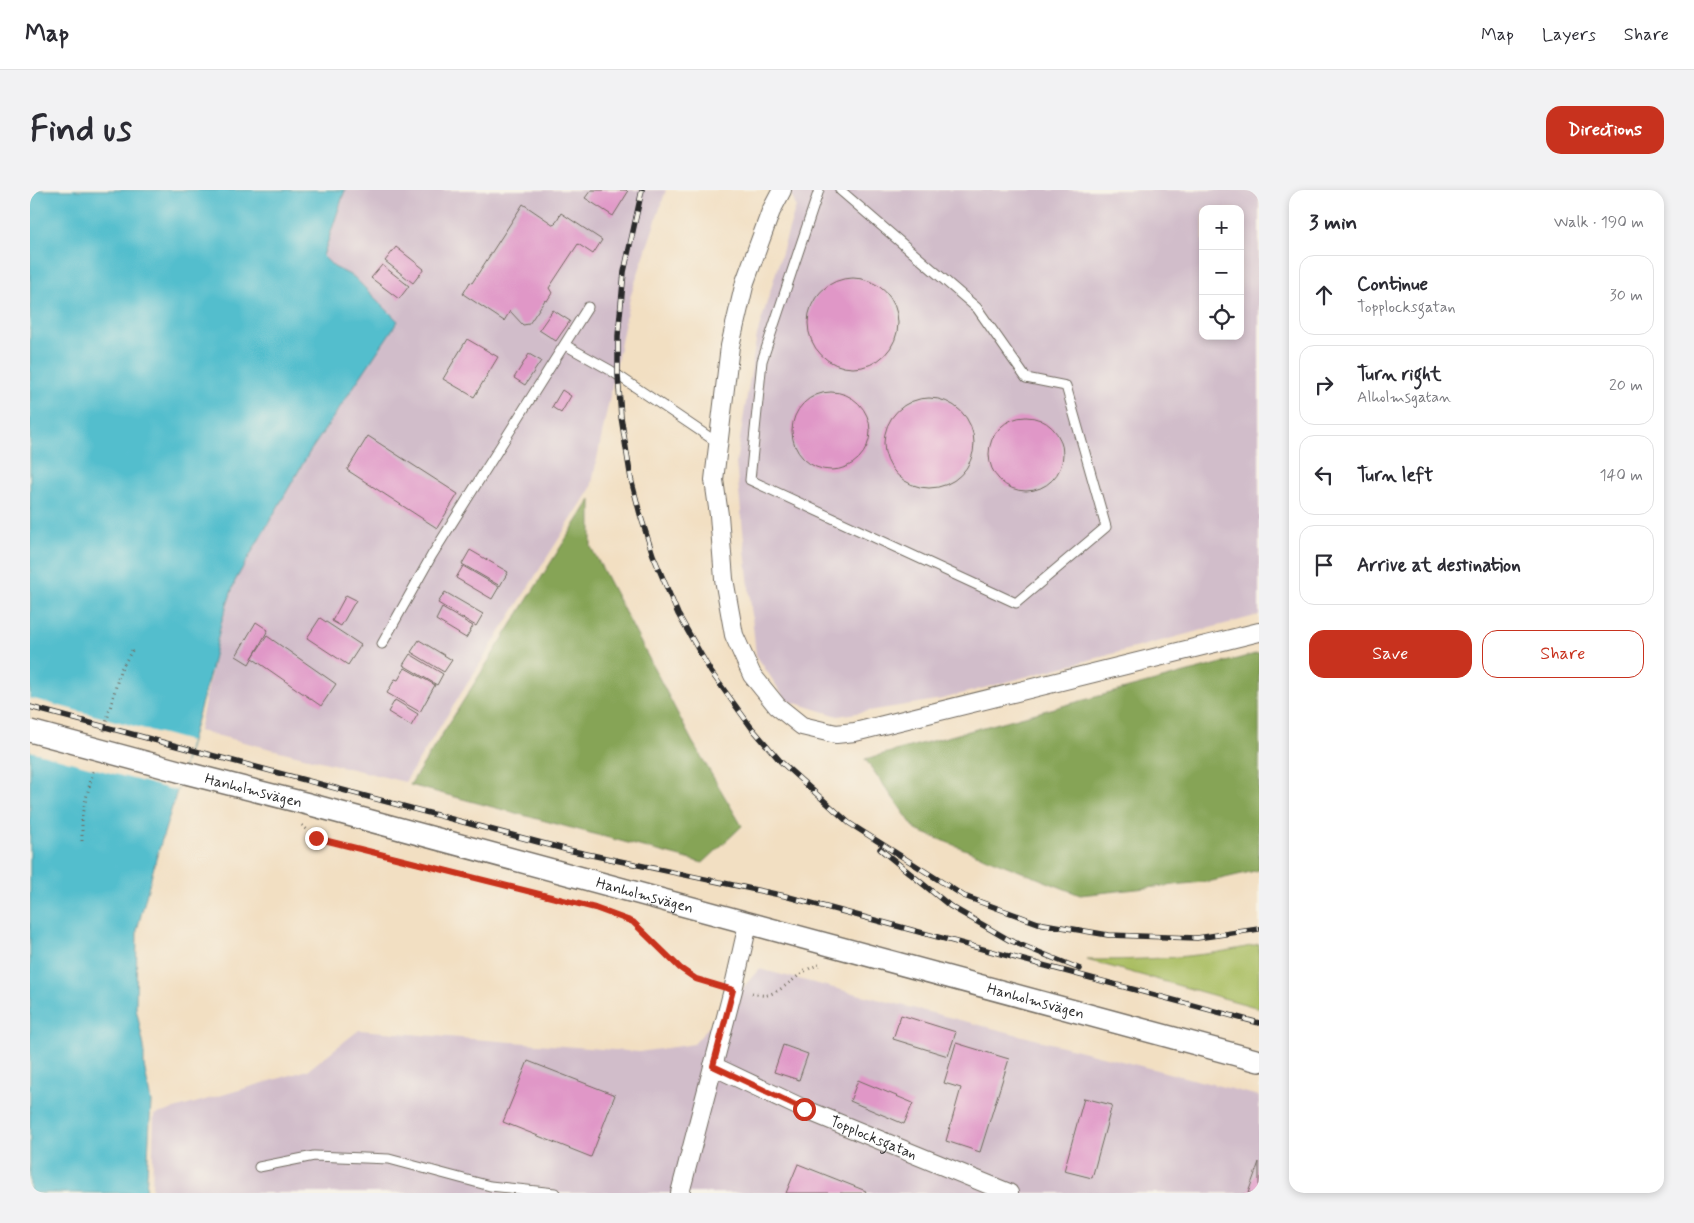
<!DOCTYPE html>
<meta charset="utf-8">
<style>
body{margin:0;font-family:Mynerve,sans-serif;background:#f2f2f3;color:#2b2b33}
.controls{position:absolute;right:15px;top:15px;display:grid;overflow:hidden;border-radius:10px;box-shadow:0 2px 8px #0003}
.controls button{width:45px;height:45px;display:grid;place-items:center;padding:0;border:0;border-bottom:1px solid #e1e1e2;background:#fff;color:#2b2b33;font:25px sans-serif}
.stop{position:absolute;width:15px;height:15px;margin:-11px;border:4px solid #c8321e;border-radius:50%;background:#fff}
.stop.end{background:#c8321e;border-color:#fff;box-shadow:0 1px 5px #0008}
.list{margin:0;padding:0;list-style:none}
h2{display:flex;justify-content:space-between;align-items:center;height:65px;margin:0;padding:0 20px;font-size:21px}
h2 small{font-size:16px;font-weight:400;color:#7c7c81}
.list li{display:grid;grid-template-columns:32px 1fr auto;gap:15px;align-items:center;box-sizing:border-box;height:80px;margin:0 10px 10px;padding:0 10px;border:1px solid #e1e1e2;border-radius:15px}
.list b{display:block;font-size:19px;white-space:nowrap}
.list p{margin:0;font-size:16px;white-space:nowrap;color:#7c7c81}
.list em{font-size:16px;font-style:normal;color:#7c7c81}
.actions{display:flex;gap:10px;padding:15px 20px}
.actions a{flex:1;padding:11px 0;border:1px solid #c8321e;border-radius:15px;text-align:center;font-size:18px;color:#c8321e}
.actions .main{background:#c8321e;color:#fff}
.icon{flex:none;width:28px;height:28px;fill:none;stroke:currentColor;stroke-width:2;stroke-linecap:round;stroke-linejoin:round}
.map{position:relative;flex:none;width:1229px;height:1003px;overflow:hidden;border-radius:15px}
header{display:flex;align-items:center;gap:30px;box-sizing:border-box;height:70px;padding:0 25px;background:#fff;border-bottom:1px solid #e1e1e2}
header strong{font-size:24px}
nav{display:flex;gap:28px;margin-inline-start:auto;font-size:18px}
.intro{display:flex;align-items:center;justify-content:space-between;box-sizing:border-box;height:120px;padding:0 30px}
h1{margin:0;font-size:35px}
.button{padding:12px 22px;border-radius:15px;background:#c8321e;color:#fff;font-size:18px;font-weight:700}
main{display:flex;gap:30px;padding:0 30px}
aside{flex:1;background:#fff;border-radius:15px;box-shadow:0 2px 8px #0003}
.map>svg:first-child{display:block}
.industrial{fill:#d1bdca;fill-rule:evenodd}
.green{fill:#a9bd61;stroke:#6a7446}
.forest{fill:#86a457;stroke:#586841}
.water{fill:#53becd;stroke:#3f747c}
.pier{fill:#f2dfc2}
.building{fill:#e097c7}
.lines{fill:none;stroke-linecap:round;stroke-linejoin:round}
.service-casing{stroke:#716a60;stroke-width:11}
.minor-casing{stroke:#716a60;stroke-width:20}
.tertiary-casing{stroke:#716a60;stroke-width:24}
.path{stroke:#716a60;stroke-width:3;stroke-dasharray:1 4;stroke-linecap:butt}
.service{stroke:#fff;stroke-width:9}
.minor{stroke:#fff;stroke-width:18}
.tertiary{stroke:#fff;stroke-width:21}
.rail-casing{stroke:#2b2b2b;stroke-width:5.5}
.rail{stroke:#f7f3e8;stroke-width:4;stroke-dasharray:11;stroke-linecap:butt}
.tertiary-bridge-casing{stroke:#716a60;stroke-width:24;stroke-linecap:butt}
.tertiary-bridge{stroke:#fff;stroke-width:21}
.route{stroke:#c8321e;stroke-width:6}
.labels{text-anchor:middle;stroke-width:4;stroke-linejoin:round;paint-order:stroke}
.street-label{font-size:15px;fill:#2b2b2b;stroke:#f7f3e8}
</style>
<header>
<strong>Map</strong>
<nav><a>Map</a><a>Layers</a><a>Share</a></nav>
</header>
<div class="intro"><h1>Find us</h1><a class="button">Directions</a></div>
<main>
<div class="map">
<svg width="1229" height="1003" viewBox="0 0 1229 1003">
<rect width="100%" height="100%" fill="#f7f3e8"/>
<filter id="ink" filterUnits="userSpaceOnUse"><feTurbulence type="fractalNoise" baseFrequency=".02" numOctaves="2"/><feDisplacementMap in="SourceGraphic" scale="10" xChannelSelector="R" yChannelSelector="G"/><feConvolveMatrix kernelMatrix="1 2 1 2 8 2 1 2 1" color-interpolation-filters="sRGB"/></filter>
<filter id="wash" filterUnits="userSpaceOnUse"><feTurbulence type="fractalNoise" baseFrequency=".0096" numOctaves="4" result="noise"/><feDisplacementMap in="SourceGraphic" scale="20" xChannelSelector="R" yChannelSelector="G"/><feGaussianBlur stdDeviation="1.12" result="paint"/><feColorMatrix in="noise" values="0 0 0 0 0 0 0 0 0 0 0 0 0 0 0 0 0 1.4 0 .05"/><feComposite in="paint" operator="in"/></filter>
<g filter="url(#wash)">
<rect width="100%" height="100%" fill="#f2dfc2"/>
<path class="industrial" d="M 315,0 L 636,0 L 600,108 L 561,298 L 375,592 L 169,541 L 191,433 L 205,391 L 279,263 L 368,131 L 324,87 L 304,77 L 293,66 Z
M 759,0 L 1229,0 L 1229,425 L 912,509 L 808,526 L 756,510 L 726,465 L 706,273 L 727,145 L 766,16 ZM 1173,19 L 1210,19 L 1210,146 L 1173,146 Z
M 729,779 L 1229,906 L 1229,1003 L 122,1003 L 124,925 L 278,880 L 329,840 L 609,862 L 664,854 Z"/>
<path class="green" d="M 1229,754 L 1229,818 L 1057,770 C 1114,770 1173,768 1229,754 Z"/>
<path class="forest" d="M 561,309 L 561,357 L 662,551 L 712,636 L 673,673 L 380,595 Z
M 1229,463 L 1229,680 L 1182,691 L 1050,705 L 886,640 L 835,569 Z"/>
<path class="water" d="M 0,0 L 315,0 L 293,66 L 304,77 L 324,87 L 368,131 L 279,263 L 205,391 L 191,433 L 181,479 L 147,601 L 126,669 L 107,740 L 106,818 L 114,857 L 114,875 L 121,912 L 116,1003 L 0,1003 Z"/>
<path class="pier" d="M 0,508 L 160,551 L 147,601 L 0,561 Z"/>
<g id="blocks">
<path class="building" d="M 561,0 L 596,0 L 598,2 L 583,26 L 555,8 Z
M 493,14 L 524,35 L 531,23 L 572,50 L 563,64 L 548,54 L 519,98 L 522,103 L 517,111 L 515,110 L 499,134 L 493,135 L 480,121 L 474,131 L 433,104 L 440,92 L 442,93 Z
M 366,57 L 394,79 L 383,93 L 355,71 Z
M 352,75 L 379,96 L 369,109 L 341,88 Z
M778 133a45 45 0 1 1 90 0a45 45 0 1 1-90 0Z
M 523,120 L 540,131 L 526,151 L 509,140 Z
M 437,149 L 468,167 L 444,207 L 413,189 Z
M 499,164 L 511,171 L 495,195 L 484,188 Z
M 532,200 L 541,206 L 531,223 L 522,217 Z
M762 241a39 39 0 1 1 78 0a39 39 0 1 1-78 0Z
M854 253a45 45 0 1 1 90 0a45 45 0 1 1-90 0Z
M959 264a37 37 0 1 1 74 0a37 37 0 1 1-74 0Z
M 338,246 L 428,304 L 407,338 L 317,280 Z
M 440,360 L 478,382 L 470,396 L 432,374 Z
M 433,376 L 469,397 L 462,409 L 426,388 Z
M 415,402 L 453,424 L 446,436 L 408,413 Z
M 316,405 L 326,410 L 311,436 L 302,431 Z
M 412,418 L 443,436 L 436,448 L 406,430 Z
M 290,428 L 331,455 L 318,475 L 277,448 Z
M 226,432 L 238,440 L 219,474 L 206,466 Z
M 237,446 L 306,494 L 291,516 L 222,468 Z
M 389,450 L 422,470 L 414,482 L 381,462 Z
M 380,464 L 413,484 L 407,495 L 373,475 Z
M 375,478 L 405,495 L 390,522 L 357,503 L 365,489 L 368,490 Z
M 365,510 L 388,524 L 381,536 L 358,522 Z
M 871,825 L 926,842 L 918,866 L 863,849 Z
M 926,853 L 979,869 L 950,962 L 916,951 L 931,898 L 914,893 Z
M 753,855 L 778,864 L 769,890 L 744,882 Z
M 498,871 L 585,905 L 561,967 L 473,932 Z
M 828,890 L 883,913 L 874,934 L 820,911 Z
M 1054,908 L 1082,915 L 1062,988 L 1034,981 Z
M 1229,972 L 1229,1003 L 1218,1003 Z
M 768,974 L 836,1001 L 835,1003 L 756,1003 Z"/>
</g>
</g>
<g filter="url(#ink)">
<use href="#blocks" fill-opacity="0" stroke="#716a60" stroke-width="1"/>
<g class="lines">
<g class="service-casing">
<path id="service" d="M 789,0 L 732,171 L 720,290 L 986,413 L 1076,337 L 1036,196 L 996,188 L 947,118 L 810,0
M 535,155 L 580,180 L 688,253
M 352,454 L 402,365 L 558,117
M 229,977 L 284,966 L 359,969 L 460,996 L 525,1003"/>
</g>
<g class="minor-casing">
<g id="minor">
<path d="M 752,0 L 741,21 L 715,92 L 700,156 L 684,290 L 689,325 L 694,389 L 704,445 L 722,485 L 747,516 L 772,536 L 806,544 L 825,542 L 1229,442"/>
<path id="s1" d="M 683,876 L 774,919 L 979,1003"/>
<path d="M 650,1003 L 703,800 L 718,734"/>
</g>
</g>
<g class="tertiary-casing">
<g id="tertiary">
<path id="s2" d="M 152,582 L 278,614 L 1229,871"/>
</g>
</g>
<path class="path" d="M 74,541 L 90,481 L 104,457
M 272,635 L 286,648 L 565,718 L 603,732 L 650,778 L 666,789 L 684,794
M 52,651 L 52,624 L 64,578
M 722,803 C 726,804 733,806 737,805 C 757,800 770,779 789,775"/>
<use href="#service" class="service"/>
<use href="#minor" class="minor"/>
<use href="#tertiary" class="tertiary"/>
<g class="rail-casing">
<path id="rail" d="M 612,0 L 594,82 L 588,146 L 588,185 L 591,227 L 601,289 L 610,324 L 623,365 L 648,424 L 681,482 L 721,537 L 751,572 L 819,633 L 934,706 L 1008,733 L 1078,745 L 1167,748 L 1229,739
M 0,517 L 538,660 L 755,706 L 1229,833
M 850,659 L 920,716 L 979,750 L 1050,779"/>
</g>
<use href="#rail" class="rail"/>
<g class="tertiary-bridge-casing">
<path id="tertiary-bridge" d="M 0,541 L 152,582"/>
</g>
<use href="#tertiary-bridge" class="tertiary-bridge"/>
</g>
</g>
<g class="lines" filter="url(#ink)">
<path class="route" d="M 286,648 L 565,718 L 603,732 L 650,778 L 666,789 L 703,800 L 683,876 L 774,919"/>
</g>
<g class="labels">
<g class="street-label">
<text dy="5" stroke="none"><textPath href="#s2" startOffset="74">Hanholmsvägen</textPath></text>
<text dy="5" stroke="none"><textPath href="#s2" startOffset="479">Hanholmsvägen</textPath></text>
<text dy="5" stroke="none"><textPath href="#s2" startOffset="884">Hanholmsvägen</textPath></text>
<text dy="5" stroke="none"><textPath href="#s1" startOffset="176">Topplocksgatan</textPath></text>
</g>
</g>
</svg>
<div class="controls">
<button>+</button>
<button>−</button>
<button><svg class="icon" aria-label="locate" viewBox="0 0 24 24"><circle cx="12" cy="12" r="6"/><path d="M12 2v4M12 18v4M2 12h4M18 12h4"/></svg></button>
</div>
<div class="stop" style="left:774px;top:919px"></div>
<div class="stop end" style="left:286px;top:648px"></div>
</div>
<aside>
<h2>3 min<small>Walk · 190 m</small></h2>
<ul class="list">
<li><svg class="icon" aria-label="ahead" viewBox="0 0 24 24"><path d="M12 20V5M6 11l6-6 6 6"/></svg><div><b>Continue</b><p>Topplocksgatan</p></div><em>30 m</em></li>
<li><svg class="icon" aria-label="right" viewBox="0 0 24 24"><path d="M7 20v-9h11M14 6l5 5-5 5"/></svg><div><b>Turn right</b><p>Alholmsgatan</p></div><em>20 m</em></li>
<li><svg class="icon" aria-label="left" viewBox="0 0 24 24"><path d="M17 20v-9H6M10 6l-5 5 5 5"/></svg><div><b>Turn left</b></div><em>140 m</em></li>
<li><svg class="icon" aria-label="arrive" viewBox="0 0 24 24"><path d="M6 21V4h12l-3 4 3 4H6"/></svg><div><b>Arrive at destination</b></div></li>
</ul>
<div class="actions"><a class="main">Save</a><a>Share</a></div>
</aside>
</main>
